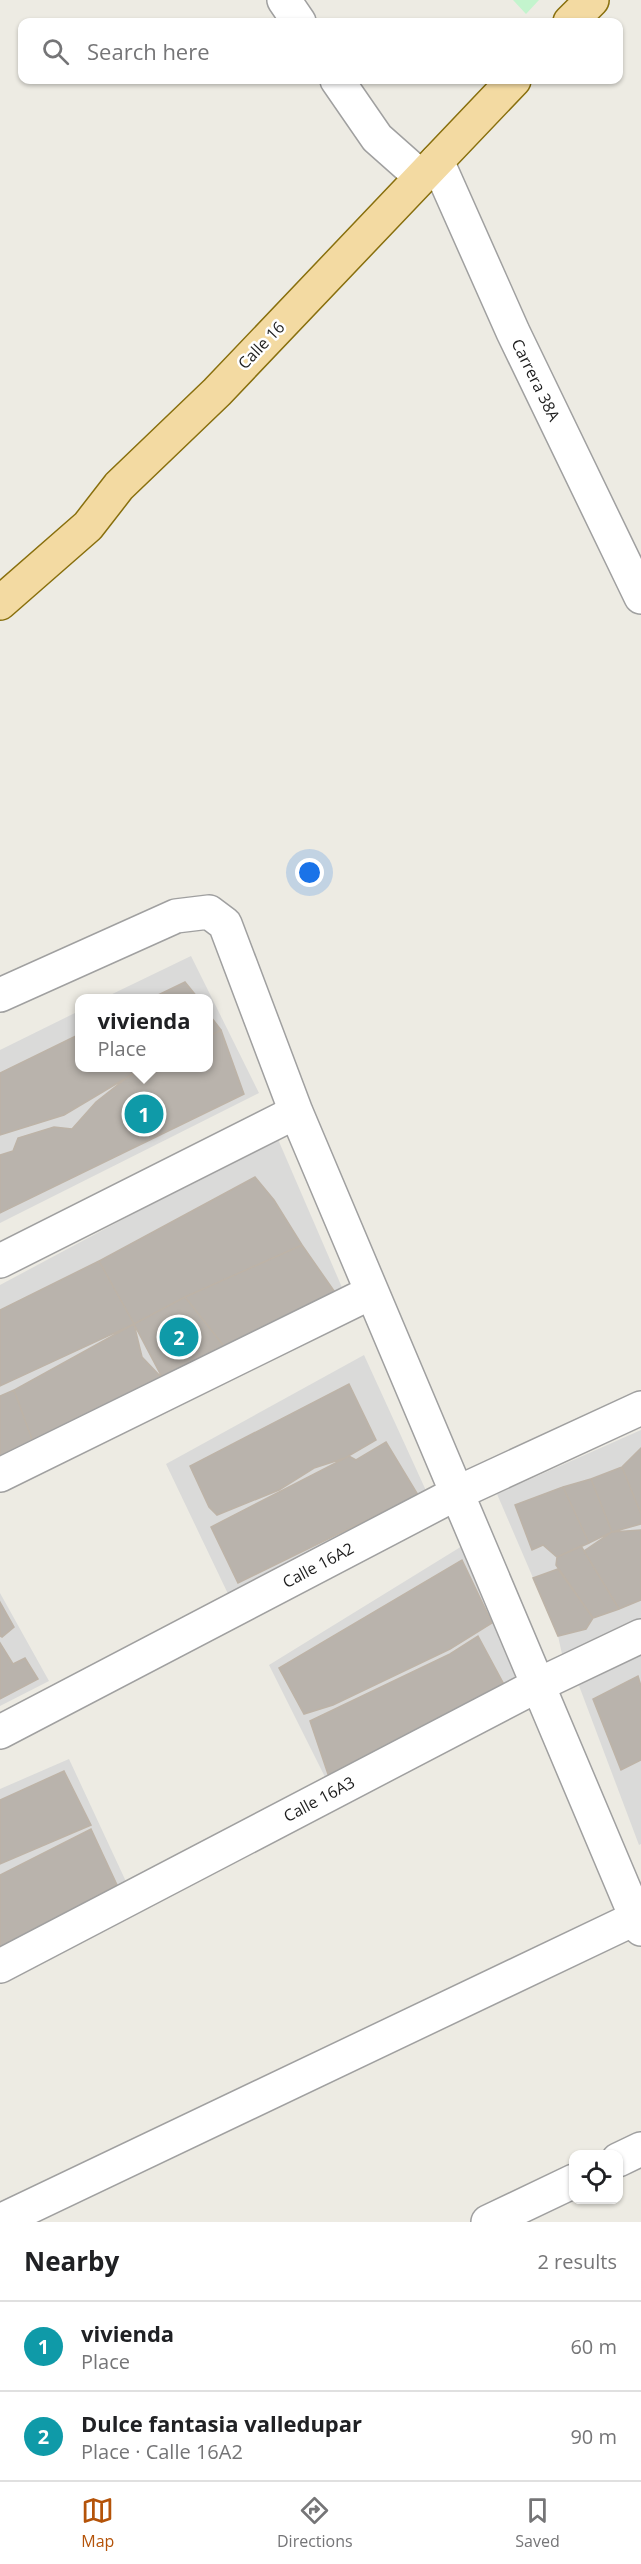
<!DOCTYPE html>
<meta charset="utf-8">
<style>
body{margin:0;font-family:"Open Sans",sans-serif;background:#f6f6f6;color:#202124}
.controls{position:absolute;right:18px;bottom:18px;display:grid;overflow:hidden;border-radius:12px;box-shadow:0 2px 4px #0004}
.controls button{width:54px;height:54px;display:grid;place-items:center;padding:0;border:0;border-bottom:2px solid #e0e0e0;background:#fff;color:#202124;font:30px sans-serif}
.you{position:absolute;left:310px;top:873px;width:21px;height:21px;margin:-15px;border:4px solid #fff;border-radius:50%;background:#1a73e8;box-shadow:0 0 0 9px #1a73e833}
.badge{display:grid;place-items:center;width:39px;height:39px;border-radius:50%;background:#b45309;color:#fff;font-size:20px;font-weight:700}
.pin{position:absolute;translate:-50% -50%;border:3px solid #fff;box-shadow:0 2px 6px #0006}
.popup{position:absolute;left:75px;top:994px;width:138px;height:78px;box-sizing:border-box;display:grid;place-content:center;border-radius:12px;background:#fff;filter:drop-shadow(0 2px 4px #0005);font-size:20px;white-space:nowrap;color:#757577}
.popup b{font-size:22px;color:#202124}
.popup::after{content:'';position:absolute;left:50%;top:100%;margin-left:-12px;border:12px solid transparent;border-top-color:#fff}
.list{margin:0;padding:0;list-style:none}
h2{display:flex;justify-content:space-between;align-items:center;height:78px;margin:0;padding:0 24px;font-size:26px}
h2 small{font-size:20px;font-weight:400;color:#757577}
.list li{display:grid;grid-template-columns:39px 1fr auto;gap:18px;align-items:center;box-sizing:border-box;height:90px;padding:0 24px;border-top:2px solid #e0e0e0}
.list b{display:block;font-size:22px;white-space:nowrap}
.list p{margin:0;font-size:20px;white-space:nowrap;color:#757577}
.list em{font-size:20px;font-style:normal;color:#757577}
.icon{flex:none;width:33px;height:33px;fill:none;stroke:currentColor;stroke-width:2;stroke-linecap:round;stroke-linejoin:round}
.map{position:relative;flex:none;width:641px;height:2222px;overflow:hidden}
.search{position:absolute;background:#fff;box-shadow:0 2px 4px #0004;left:18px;right:18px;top:18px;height:66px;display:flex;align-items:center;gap:15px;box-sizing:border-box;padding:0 21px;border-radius:12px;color:#757577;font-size:22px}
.sheet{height:258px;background:#fff}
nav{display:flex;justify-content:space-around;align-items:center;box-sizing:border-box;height:84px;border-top:2px solid #e0e0e0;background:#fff;font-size:16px;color:#757577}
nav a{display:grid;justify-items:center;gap:3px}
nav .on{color:#b45309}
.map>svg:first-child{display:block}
.residential{fill:#dadad9}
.park{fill:#c3f4cd}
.building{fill:#b9b3ac;stroke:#bdb3a7;stroke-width:1.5}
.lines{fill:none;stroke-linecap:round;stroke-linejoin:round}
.minor-casing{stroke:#a0a0a0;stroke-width:36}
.major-casing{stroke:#886f0d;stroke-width:36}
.minor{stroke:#fff;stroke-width:33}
.major{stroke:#f3daa2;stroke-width:33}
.labels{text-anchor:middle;stroke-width:5;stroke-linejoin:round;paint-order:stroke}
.street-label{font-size:16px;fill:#1c1c1c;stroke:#fff}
</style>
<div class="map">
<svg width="641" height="2222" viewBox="0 0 641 2222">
<rect width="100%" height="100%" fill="#edebe3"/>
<path class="residential" d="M 191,956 L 259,1093 L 0,1223 L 0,1050 L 79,1011 L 80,1068 L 208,1068 L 208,998 L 104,998 Z
M 277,1137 L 347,1299 L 0,1471 L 0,1285 Z
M 364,1355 L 428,1495 L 230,1598 L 166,1464 Z
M 641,1430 L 641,1618 L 562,1654 L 558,1636 L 497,1494 Z
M 467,1543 L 530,1687 L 329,1785 L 269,1665 Z
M 0,1593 L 49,1681 L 0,1706 Z
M 641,1654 L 641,1844 L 639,1845 L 578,1683 Z
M 69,1759 L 129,1888 L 0,1960 L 0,1789 Z"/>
<path class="park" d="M 513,0 L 539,0 L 526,14 Z"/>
<path class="building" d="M 185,982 L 198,998 L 152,998 Z
M 208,1013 L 221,1030 L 208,1037 Z
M 221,1030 L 244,1094 L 0,1213 L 0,1155 L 13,1151 L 18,1138 L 54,1127 L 72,1129 L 96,1102 L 138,1069 L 208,1068 L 208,1037 Z
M 80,1034 L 80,1068 L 143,1068 L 64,1115 L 0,1135 L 0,1073 Z
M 255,1177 L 274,1200 L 302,1245 L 185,1297 L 134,1324 L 99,1261 Z
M 302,1245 L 339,1298 L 227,1350 L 185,1297 Z
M 99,1261 L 134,1324 L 0,1386 L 0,1310 Z
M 185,1297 L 227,1350 L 163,1379 L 134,1324 Z
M 134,1324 L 142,1357 L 163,1379 L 34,1445 L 14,1390 Z
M 349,1384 L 376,1440 L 345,1458 L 314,1468 L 279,1490 L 217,1515 L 209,1507 L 190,1466 Z
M 14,1390 L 34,1445 L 0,1462 L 0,1396 Z
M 386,1442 L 418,1495 L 238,1583 L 211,1527 L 349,1456 L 356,1460 Z
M 641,1448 L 641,1514 L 622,1467 Z
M 622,1467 L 641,1514 L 641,1524 L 612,1532 L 591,1479 Z
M 591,1479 L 612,1532 L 589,1543 L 563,1487 Z
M 563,1487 L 589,1543 L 557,1557 L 543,1545 L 532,1550 L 515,1505 Z
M 641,1530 L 641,1600 L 619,1609 L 584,1551 L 612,1532 Z
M 581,1546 L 584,1551 L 619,1609 L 593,1618 L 556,1565 L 557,1557 Z
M 462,1560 L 492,1623 L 450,1649 L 333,1705 L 304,1714 L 279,1668 Z
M 558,1569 L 593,1618 L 586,1629 L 558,1636 L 533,1578 Z
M 0,1602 L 14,1627 L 2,1637 L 0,1636 Z
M 478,1636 L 508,1692 L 330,1780 L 310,1721 L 450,1654 Z
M 0,1643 L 13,1664 L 25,1658 L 38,1679 L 0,1699 Z
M 638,1676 L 641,1686 L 641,1760 L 621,1770 L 593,1699 Z
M 64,1771 L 91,1825 L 0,1864 L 0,1800 Z
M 91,1829 L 117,1885 L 0,1948 L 0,1875 Z"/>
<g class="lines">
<g class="minor-casing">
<path id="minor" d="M 284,0 L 299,22
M 337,80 L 377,138 L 421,177
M 437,161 L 513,332 L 641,597
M 0,995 L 176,916 L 209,912 L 225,924 L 296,1112 L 641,1929
M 0,1261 L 296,1112
M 0,1475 L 372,1292
M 0,1732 L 457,1493 L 641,1408
M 0,1966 L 538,1685 L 641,1636
M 618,2160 L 641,2149
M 0,2221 L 636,1918
M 488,2222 L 574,2181"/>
</g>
<g class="major-casing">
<path id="major" d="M 570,22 L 592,0
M 0,603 L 88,526 L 119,486 L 217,392 L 514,80"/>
</g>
<use href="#minor" class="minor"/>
<use href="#major" class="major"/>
</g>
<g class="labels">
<g class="street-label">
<text transform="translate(261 345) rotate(-46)" y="6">Calle 16</text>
<text transform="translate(536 380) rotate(64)" y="6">Carrera 38A</text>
<text transform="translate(318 1565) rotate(-28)" y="6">Calle 16A2</text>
<text transform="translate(319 1799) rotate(-28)" y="6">Calle 16A3</text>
</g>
</g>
</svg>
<div class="controls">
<button><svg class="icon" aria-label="locate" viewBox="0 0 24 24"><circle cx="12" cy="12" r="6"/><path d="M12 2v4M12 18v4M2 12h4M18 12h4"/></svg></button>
</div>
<div class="you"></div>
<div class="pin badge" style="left:144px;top:1114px;background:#0f9aa8">1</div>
<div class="popup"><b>vivienda</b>Place</div>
<div class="pin badge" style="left:179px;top:1337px;background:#0f9aa8">2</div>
<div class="search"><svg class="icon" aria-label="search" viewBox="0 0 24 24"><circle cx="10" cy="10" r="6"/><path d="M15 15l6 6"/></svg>Search here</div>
</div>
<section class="sheet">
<h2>Nearby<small>2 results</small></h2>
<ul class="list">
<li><span class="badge" style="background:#0f9aa8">1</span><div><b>vivienda</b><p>Place</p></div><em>60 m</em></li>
<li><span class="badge" style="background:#0f9aa8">2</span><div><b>Dulce fantasia valledupar</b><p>Place · Calle 16A2</p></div><em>90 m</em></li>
</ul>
</section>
<nav>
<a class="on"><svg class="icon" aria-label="map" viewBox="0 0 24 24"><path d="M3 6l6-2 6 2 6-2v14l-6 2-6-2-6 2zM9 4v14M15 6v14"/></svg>Map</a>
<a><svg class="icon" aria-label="directions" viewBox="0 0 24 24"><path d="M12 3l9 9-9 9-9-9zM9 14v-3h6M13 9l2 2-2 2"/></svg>Directions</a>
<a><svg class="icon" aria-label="saved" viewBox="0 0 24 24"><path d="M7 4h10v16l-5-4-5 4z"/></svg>Saved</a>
</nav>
